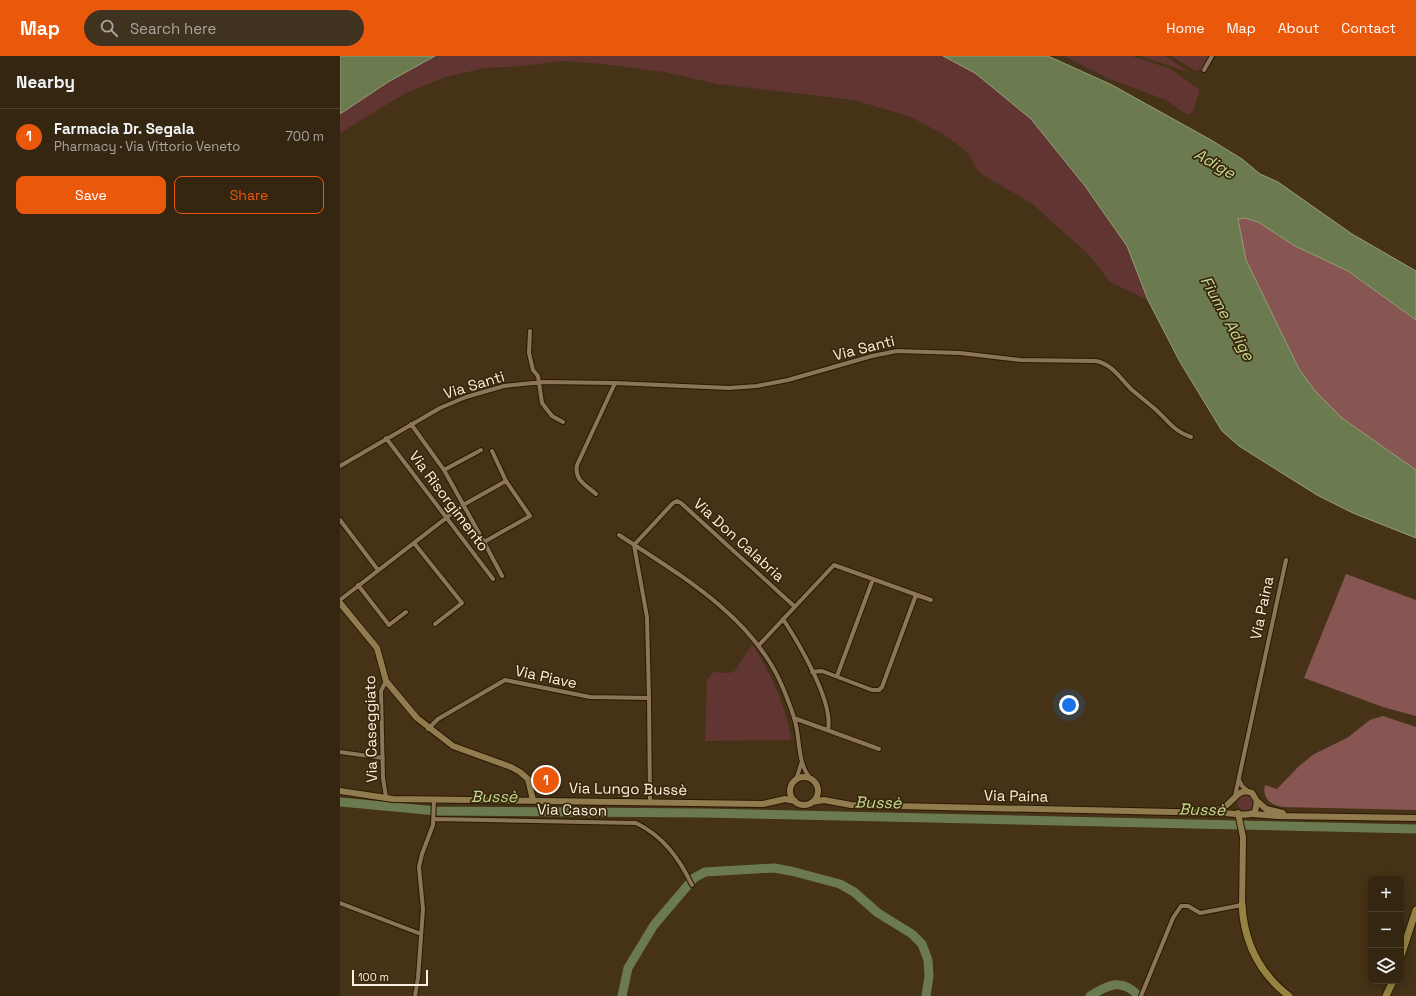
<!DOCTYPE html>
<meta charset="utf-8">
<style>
body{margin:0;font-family:"Space Grotesk",sans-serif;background:#3f321f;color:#f1f3f6}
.controls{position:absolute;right:12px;bottom:12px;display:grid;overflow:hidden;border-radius:8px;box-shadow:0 2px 10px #0003}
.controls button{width:36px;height:36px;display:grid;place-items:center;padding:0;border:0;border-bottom:1px solid #4e4331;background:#342611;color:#f1f3f6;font:20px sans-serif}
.scale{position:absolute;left:12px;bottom:10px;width:76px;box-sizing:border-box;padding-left:4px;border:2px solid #fcf0e0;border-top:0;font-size:11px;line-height:14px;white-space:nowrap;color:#fcf0e0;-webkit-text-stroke:3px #3b280c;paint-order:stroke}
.you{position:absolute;left:729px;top:649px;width:14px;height:14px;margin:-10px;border:3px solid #fff;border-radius:50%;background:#1a73e8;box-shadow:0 0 0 6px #1a73e833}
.badge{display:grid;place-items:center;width:26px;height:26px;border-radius:50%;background:#ea580c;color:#fff;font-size:13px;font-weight:700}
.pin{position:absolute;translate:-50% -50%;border:2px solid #fff;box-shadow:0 1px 4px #0006}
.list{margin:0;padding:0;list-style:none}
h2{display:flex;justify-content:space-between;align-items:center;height:52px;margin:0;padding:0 16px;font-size:17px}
h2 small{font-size:13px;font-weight:400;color:#a9a59f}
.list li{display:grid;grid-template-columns:26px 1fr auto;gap:12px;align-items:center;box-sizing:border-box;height:56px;padding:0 16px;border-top:1px solid #4e4331}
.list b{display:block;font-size:15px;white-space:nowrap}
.list p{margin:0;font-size:13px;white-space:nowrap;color:#a9a59f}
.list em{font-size:13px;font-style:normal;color:#a9a59f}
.actions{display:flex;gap:8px;padding:12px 16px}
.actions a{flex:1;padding:9px 0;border:1px solid #ea580c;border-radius:8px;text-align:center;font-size:14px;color:#ea580c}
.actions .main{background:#ea580c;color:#fff}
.icon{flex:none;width:22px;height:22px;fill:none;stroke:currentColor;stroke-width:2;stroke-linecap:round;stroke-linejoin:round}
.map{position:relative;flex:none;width:1076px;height:940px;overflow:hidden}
header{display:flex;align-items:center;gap:24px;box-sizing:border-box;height:56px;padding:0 20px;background:#ea580c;color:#fff}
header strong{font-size:19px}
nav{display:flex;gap:22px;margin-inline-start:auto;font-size:14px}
.search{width:280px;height:36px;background:#3f321f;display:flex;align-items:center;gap:10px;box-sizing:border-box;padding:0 14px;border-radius:22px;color:#a9a59f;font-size:15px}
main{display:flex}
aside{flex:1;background:#342611}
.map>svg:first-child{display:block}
.green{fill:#603532}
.forest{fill:#885652}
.water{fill:#6c7b4f;stroke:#979e7a}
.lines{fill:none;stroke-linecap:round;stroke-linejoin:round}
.river{stroke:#6c7b4f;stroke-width:9}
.street-casing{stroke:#2b1a00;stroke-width:6}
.secondary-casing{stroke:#2b1a00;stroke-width:8}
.primary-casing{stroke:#2b1a00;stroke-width:9}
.street{stroke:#8c7659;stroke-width:4}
.secondary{stroke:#907c4e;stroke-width:6}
.primary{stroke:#958342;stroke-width:7}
.labels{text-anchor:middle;stroke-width:3.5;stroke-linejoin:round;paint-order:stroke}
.street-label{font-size:15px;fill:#fcf0e0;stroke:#3b280c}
.water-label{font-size:16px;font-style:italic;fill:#c1da93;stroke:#3b280c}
</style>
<header>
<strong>Map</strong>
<div class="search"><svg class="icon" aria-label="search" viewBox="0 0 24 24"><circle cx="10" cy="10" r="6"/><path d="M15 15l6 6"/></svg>Search here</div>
<nav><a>Home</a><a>Map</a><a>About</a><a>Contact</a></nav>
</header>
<main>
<aside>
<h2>Nearby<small></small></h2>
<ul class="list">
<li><span class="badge">1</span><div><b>Farmacia Dr. Segala</b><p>Pharmacy · Via Vittorio Veneto</p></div><em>700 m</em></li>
</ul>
<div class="actions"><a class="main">Save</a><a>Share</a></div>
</aside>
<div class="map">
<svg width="1076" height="940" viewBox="0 0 1076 940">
<rect width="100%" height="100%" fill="#453217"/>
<path class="green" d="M 95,0 L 604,0 L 635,17 L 691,63 L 745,130 L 787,190 L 808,244 L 770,226 L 749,199 L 691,147 L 643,119 L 636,112 L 628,97 L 608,81 L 569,60 L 513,44 L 377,28 L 324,16 L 263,8 L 221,5 L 183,10 L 145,12 L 106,21 L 66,37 L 0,77 L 0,58 L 48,26 Z
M 724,0 L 792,0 L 831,13 L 860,34 C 855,42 857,57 847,59 L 826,44 L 769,23 Z
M 800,0 L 825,0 L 851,17 Z
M 831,0 L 870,0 L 863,13 L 856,15 Z
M 412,588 C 434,622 443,645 452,684 L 365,685 L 367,624 L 373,616 L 389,617 L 395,615 Z
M897 747a8 8 0 1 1 16 0a8 8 0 1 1-16 0Z"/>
<path class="forest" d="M 905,162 L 918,166 L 955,190 L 1008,215 L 1076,264 L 1076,414 L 1002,362 L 976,336 L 959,313 L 906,204 L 898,163 Z
M 1006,518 L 1076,544 L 1076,660 L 1043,651 L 964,622 Z
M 1043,660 L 1076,671 L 1076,754 L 943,751 C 930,749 922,742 925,729 L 937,733 L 958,711 L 974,698 L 1007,682 L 1030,664 Z"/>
<path class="water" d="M 0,0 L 95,0 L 48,26 L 0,58 Z
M 603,0 L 708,0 L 772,29 L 871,84 L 902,103 L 920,118 L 938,126 L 1012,178 L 1076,215 L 1076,264 L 1008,215 L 955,190 L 918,166 L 905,162 L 898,163 L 906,204 L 959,313 L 976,336 L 1002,362 L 1076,414 L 1076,482 L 1013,457 L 977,439 L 899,390 L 882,375 L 840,306 L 808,244 L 787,190 L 745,130 L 691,63 L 635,17 Z"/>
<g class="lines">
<path class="river" d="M 0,746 L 97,755 L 363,757 L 1076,773
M 282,940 L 288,912 L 314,869 L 354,822 L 365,816 L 434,812 L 451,815 L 500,828 L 514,836 L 538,857 L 572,878 L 582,888 L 588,904 L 589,920 L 586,940
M 750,940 C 769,928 782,922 799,940"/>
<g class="street-casing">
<path id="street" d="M 864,14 L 872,0
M 190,275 L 189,297 L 193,314 L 198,320 L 202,347 L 212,360 L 223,366
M 71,368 L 104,414 L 144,486 L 190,460 L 166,425 L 152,395
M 46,382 L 153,523
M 0,410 L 100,352 L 126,341 L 164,330 L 203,326 L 275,327 L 389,332 L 417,330 L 448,324 L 532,300 L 557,295 L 620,297 L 680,304 L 756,305 C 772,308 780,322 791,333 C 799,340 807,346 815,353 C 829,365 833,375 851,381
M 104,414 L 141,394
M 256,438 C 246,429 234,424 237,409 L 275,327
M 0,464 L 38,514
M 279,479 C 340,519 414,561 443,632 C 448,644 453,656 456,669 C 460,687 458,709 471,723
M 144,486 L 162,520
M 74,487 L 122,547 L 95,568
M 18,529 L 49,569 L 66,556
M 0,544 L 123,449 L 166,425
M 443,563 C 458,586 494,646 488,674
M 419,589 L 494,509 L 591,544
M 472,616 L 482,615 L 532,634 L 539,634 L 542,631 L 576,539
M 497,620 L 533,523
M 309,642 L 307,561 L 294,489 L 333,447 L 337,445 L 341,447 L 454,550
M 454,662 L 539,693
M 88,673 L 98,663 L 165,624 L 250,641 L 309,642 L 310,747
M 0,696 L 43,702
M 456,724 L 461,708
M 899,724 L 902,730 L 908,735
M 895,740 L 946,504
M 46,741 L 43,722 L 41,635 L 46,625
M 94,763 L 296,767 C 323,780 339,802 352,829
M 0,847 L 81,878
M 75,940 L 78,922 L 83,853 L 79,811 L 82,798 L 93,769 L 94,744
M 801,940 L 833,862 L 841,850 L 848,850 L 860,857 L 902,849"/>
</g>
<g class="secondary-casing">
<path id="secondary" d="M 0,547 L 37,592 L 46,625 L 77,662 L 113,690 L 171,711 L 180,716 L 188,723 L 193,744
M450 735a14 14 0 1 1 28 0a14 14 0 1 1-28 0Z
M 0,735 L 53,743 L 423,748 L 445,743 L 455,745
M 917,745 L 926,753 L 943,757
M 472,746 L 484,744 L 511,749 L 879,757 C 891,756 907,762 915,756 L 917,745 L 912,737 C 897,730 893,749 880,753 C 872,756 863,755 855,756
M 898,757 L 903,781 L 902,849
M 912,758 L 938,760 L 1076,762"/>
</g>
<g class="primary-casing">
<path id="primary" d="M 902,849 C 904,885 919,917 949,940
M 1061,900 L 1076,854
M 1046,940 L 1053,925"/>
</g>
<use href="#street" class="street"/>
<use href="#secondary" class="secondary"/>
<use href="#primary" class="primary"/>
</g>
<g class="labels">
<g class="street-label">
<text transform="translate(524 292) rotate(-14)" y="5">Via Santi</text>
<text transform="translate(134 329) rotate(-17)" y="5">Via Santi</text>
<text transform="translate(109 445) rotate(53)" y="5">Via Risorgimento</text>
<text transform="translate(399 484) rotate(42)" y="5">Via Don Calabria</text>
<text transform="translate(922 552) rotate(-78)" y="5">Via Paina</text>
<text transform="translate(206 621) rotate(12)" y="5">Via Piave</text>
<text transform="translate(31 673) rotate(-91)" y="5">Via Caseggiato</text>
<text transform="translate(288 733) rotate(1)" y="5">Via Lungo Bussè</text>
<text transform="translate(676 740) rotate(1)" y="5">Via Paina</text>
<text transform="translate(232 754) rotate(1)" y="5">Via Cason</text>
</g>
<g class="water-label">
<text transform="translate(875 107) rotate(30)" y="6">Adige</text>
<text transform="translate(888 262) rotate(61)" y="6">Fiume Adige</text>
<text x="154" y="746">Bussè</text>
<text transform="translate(538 746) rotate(1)" y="6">Bussè</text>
<text transform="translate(862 753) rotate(1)" y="6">Bussè</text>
</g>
</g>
</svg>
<div class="controls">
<button>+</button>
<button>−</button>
<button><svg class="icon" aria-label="layers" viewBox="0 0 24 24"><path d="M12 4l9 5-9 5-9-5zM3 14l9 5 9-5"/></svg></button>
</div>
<div class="scale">100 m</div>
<div class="you"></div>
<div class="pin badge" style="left:206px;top:724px">1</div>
</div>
</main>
